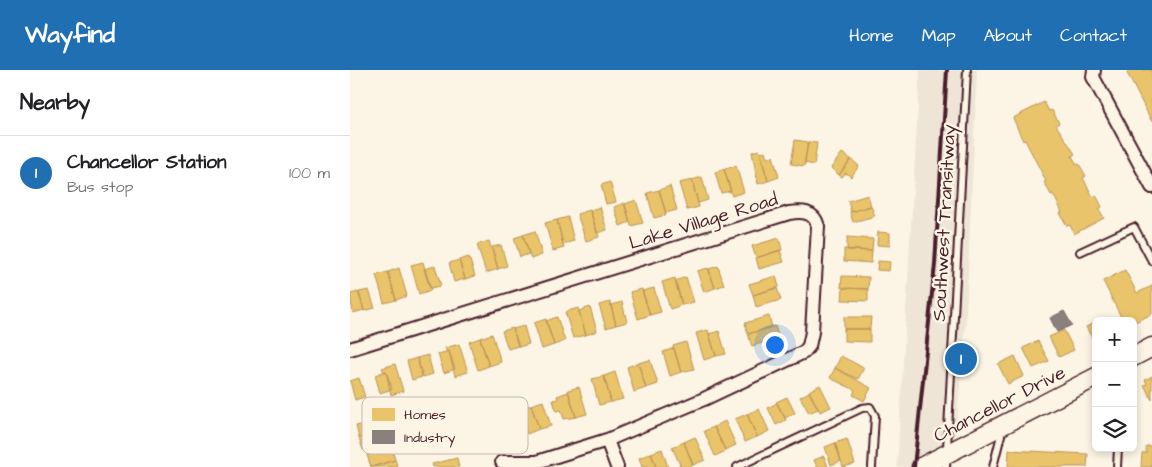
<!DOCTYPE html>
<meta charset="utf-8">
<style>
body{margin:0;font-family:"Architects Daughter",sans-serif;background:#f6f6f6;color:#202124}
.controls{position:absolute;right:15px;bottom:15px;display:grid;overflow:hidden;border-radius:8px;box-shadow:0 2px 8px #0003}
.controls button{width:45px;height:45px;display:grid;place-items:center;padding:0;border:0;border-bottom:1px solid #e0e0e0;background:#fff;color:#202124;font:25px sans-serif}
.you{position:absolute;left:424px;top:274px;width:18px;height:18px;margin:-12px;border:4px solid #fff;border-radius:50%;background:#1a73e8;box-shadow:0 0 0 8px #1a73e833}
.badge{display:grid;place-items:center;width:32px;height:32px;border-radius:50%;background:#1f6fb2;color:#fff;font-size:16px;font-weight:700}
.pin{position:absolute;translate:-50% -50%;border:2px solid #fff;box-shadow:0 1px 5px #0006}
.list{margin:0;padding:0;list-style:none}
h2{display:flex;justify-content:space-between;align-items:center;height:65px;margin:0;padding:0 20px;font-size:21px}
h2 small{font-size:16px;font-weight:400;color:#757577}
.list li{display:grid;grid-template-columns:32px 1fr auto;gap:15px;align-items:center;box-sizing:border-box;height:75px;padding:0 20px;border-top:1px solid #e0e0e0}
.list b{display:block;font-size:19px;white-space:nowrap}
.list p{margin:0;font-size:16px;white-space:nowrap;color:#757577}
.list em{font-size:16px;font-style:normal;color:#757577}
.icon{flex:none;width:28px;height:28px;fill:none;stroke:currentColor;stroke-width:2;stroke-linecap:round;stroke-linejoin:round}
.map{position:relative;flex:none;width:802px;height:397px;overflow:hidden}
header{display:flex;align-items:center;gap:30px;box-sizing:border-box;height:70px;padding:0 25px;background:#1f6fb2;color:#fff}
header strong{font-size:24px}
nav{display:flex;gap:28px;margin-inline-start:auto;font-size:18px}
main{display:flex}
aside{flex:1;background:#fff}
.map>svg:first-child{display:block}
.built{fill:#eee5d7}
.homes{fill:#e9c46a;stroke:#b99257}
.industry{fill:#8a817c;stroke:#776464}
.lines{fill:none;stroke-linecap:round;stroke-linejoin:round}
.lane-casing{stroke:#4a1f2b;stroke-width:10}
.street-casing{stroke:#4a1f2b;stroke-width:16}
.secondary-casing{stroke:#4a1f2b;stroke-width:21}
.lane{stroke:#fcf5e5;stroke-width:6}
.street{stroke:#fcf5e5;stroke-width:12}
.secondary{stroke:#fcf5e5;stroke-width:18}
.rail{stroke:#4a1f2b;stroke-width:4}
.labels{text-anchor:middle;stroke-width:5;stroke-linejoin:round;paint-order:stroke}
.street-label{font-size:19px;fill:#4a1f2b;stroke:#fcf5e5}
.key{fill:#fcf5e5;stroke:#c7b5ad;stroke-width:1}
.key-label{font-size:14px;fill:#4a1f2b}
</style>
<header>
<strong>Wayfind</strong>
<nav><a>Home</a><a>Map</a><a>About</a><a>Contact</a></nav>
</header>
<main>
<aside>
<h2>Nearby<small></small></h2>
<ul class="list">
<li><span class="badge">1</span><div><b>Chancellor Station</b><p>Bus stop</p></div><em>100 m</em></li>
</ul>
</aside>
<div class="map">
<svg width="802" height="397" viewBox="0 0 802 397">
<rect width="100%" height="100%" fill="#fcf5e5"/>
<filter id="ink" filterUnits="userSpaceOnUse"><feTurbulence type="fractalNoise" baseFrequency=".02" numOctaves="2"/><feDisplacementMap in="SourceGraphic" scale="10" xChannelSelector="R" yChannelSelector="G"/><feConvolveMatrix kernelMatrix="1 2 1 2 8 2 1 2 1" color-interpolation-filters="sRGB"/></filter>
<g filter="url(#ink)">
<path class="built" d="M 570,0 L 627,0 L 616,247 L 603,397 L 547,397 Z"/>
<path class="homes" d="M 783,0 L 802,0 L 802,52 L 777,3 Z
M 694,32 L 699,41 L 702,40 L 709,53 L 706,55 L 725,84 L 722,86 L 727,95 L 729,94 L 736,106 L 733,108 L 743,127 L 746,125 L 752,137 L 749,139 L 754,148 L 724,164 L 720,155 L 717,156 L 710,143 L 712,142 L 703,124 L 701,125 L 694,112 L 696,111 L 675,70 L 673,71 L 663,48 Z
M 445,70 L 458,72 L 454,96 L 441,94 Z
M 458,72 L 467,73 L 464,95 L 455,93 Z
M 409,80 L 418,111 L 408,114 L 402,82 Z
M 415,81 L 417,88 L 423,86 L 429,107 L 418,111 L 410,83 Z
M 492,83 L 501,89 L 489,105 L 481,98 Z
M 501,89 L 509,96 L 501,107 L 496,103 L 492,107 L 489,105 Z
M 386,96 L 394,122 L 382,126 L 374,99 Z
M 374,99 L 381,121 L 371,123 L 365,102 Z
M 352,107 L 358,130 L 348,133 L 342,110 Z
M 342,110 L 349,137 L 337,140 L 329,113 Z
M 260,112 L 266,132 L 256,134 L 251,115 Z
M 320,116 L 327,140 L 316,143 L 309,120 Z
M 309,120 L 316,145 L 304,148 L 297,123 Z
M 518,125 L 521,136 L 501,142 L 498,131 Z
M 286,130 L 293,153 L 281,156 L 275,134 Z
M 274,133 L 280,152 L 270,156 L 264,137 Z
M 521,136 L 525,146 L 503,152 L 500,142 Z
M 250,137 L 257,160 L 247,163 L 240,140 Z
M 240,140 L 249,167 L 236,171 L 227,144 Z
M 218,147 L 224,171 L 213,174 L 207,150 Z
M 207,150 L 214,178 L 203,181 L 195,153 Z
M 185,161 L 192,185 L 181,189 L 173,165 Z
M 528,162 L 540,163 L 540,176 L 527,175 Z
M 173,165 L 179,184 L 170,187 L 164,168 Z
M 497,167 L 523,169 L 522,181 L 497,180 Z
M 429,168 L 432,180 L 406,188 L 402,176 Z
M 139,171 L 148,199 L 136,203 L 127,175 Z
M 151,175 L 157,196 L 148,199 L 142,177 Z
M 494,179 L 522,181 L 521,193 L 494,191 Z
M 430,180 L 434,192 L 409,199 L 406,188 Z
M 119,187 L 125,206 L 115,209 L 109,190 Z
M 109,190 L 115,209 L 104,212 L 99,193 Z
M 528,191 L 540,192 L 539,201 L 527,200 Z
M 73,192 L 81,220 L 69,224 L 61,195 Z
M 85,196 L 91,216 L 80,218 L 74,199 Z
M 368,196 L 374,215 L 365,218 L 359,199 Z
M 49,198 L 57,226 L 46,230 L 38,202 Z
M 358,198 L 365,218 L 354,222 L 347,201 Z
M 775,200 L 787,223 L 802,216 L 802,244 L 783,253 L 783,251 L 773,251 L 753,211 Z
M 38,202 L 46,230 L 34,233 L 26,205 Z
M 426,206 L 429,217 L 403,225 L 399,214 Z
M 492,206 L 519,207 L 518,219 L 491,218 Z
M 336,207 L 344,232 L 332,235 L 325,211 Z
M 325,208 L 332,235 L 320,239 L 312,212 Z
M 304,218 L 311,242 L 300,245 L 292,221 Z
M 427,218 L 431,230 L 406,237 L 403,225 Z
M 493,218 L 518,219 L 518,231 L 492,230 Z
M 292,219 L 300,245 L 288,249 L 280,222 Z
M 19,220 L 25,238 L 14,241 L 9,222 Z
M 8,222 L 14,240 L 3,243 L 0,224 Z
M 260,232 L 266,255 L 256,258 L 249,235 Z
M 272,232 L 277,252 L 266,255 L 261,235 Z
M 240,237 L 247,261 L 236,265 L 229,241 Z
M 228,238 L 236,265 L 223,268 L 215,242 Z
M 419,246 L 422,257 L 398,264 L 395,253 Z
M 207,247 L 215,271 L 204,275 L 196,251 Z
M 494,247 L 521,247 L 520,259 L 494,259 Z
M 196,249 L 204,275 L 192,279 L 184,253 Z
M 746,252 L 746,269 L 743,270 L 736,257 Z
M 174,256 L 179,274 L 169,277 L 163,259 Z
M 425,256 L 429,268 L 402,276 L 398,264 Z
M 163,258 L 168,276 L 158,279 L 152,261 Z
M 494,259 L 520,259 L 520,272 L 494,271 Z
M 358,260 L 366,286 L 354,290 L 346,263 Z
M 714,260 L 724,280 L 709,287 L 699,267 Z
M 369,261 L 376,284 L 366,286 L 359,264 Z
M 142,264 L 151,292 L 139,296 L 130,268 Z
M 130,268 L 139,296 L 128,300 L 119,272 Z
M 688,271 L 699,291 L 683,298 L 673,278 Z
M 336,272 L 344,299 L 331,302 L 323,276 Z
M 109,274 L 118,302 L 105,306 L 99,281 L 97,282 L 95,278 Z
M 324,278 L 331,302 L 320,306 L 313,282 Z
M 99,281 L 105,299 L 94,303 L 88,284 Z
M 78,285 L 83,304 L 73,307 L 67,288 Z
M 491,286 L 514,298 L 508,309 L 485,298 Z
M 665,286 L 674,306 L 658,314 L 648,294 Z
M 67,288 L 72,307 L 62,310 L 57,291 Z
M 300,290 L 308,314 L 296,318 L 288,293 Z
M 288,293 L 296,318 L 284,322 L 277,297 Z
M 45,294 L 53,321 L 41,325 L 36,301 L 34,302 L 32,298 Z
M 485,298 L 521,318 L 514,331 L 503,325 L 505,320 L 480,308 Z
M 36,301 L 42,319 L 30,323 L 25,305 Z
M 265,302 L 273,329 L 261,332 L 254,306 Z
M 254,306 L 261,332 L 249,335 L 242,309 Z
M 802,306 L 802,330 L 794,315 L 797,314 L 795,310 Z
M 9,308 L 15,327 L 5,330 L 0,311 Z
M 470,315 L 481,337 L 470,342 L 459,321 Z
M 229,317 L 237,344 L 226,347 L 218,320 Z
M 218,322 L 226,347 L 214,349 L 211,340 L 206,341 L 203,330 L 208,329 L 207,326 Z
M 459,322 L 468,339 L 459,343 L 450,327 Z
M 437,327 L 445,343 L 435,348 L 426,332 Z
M 193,331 L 201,356 L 189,359 L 181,335 Z
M 427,333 L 436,350 L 426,355 L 418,338 Z
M 181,335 L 189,359 L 177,364 L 170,339 Z
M 409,339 L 419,361 L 407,367 L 397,344 Z
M 397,344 L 407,367 L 395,372 L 385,349 Z
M 31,349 L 34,360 L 9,368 L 6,356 Z
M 375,351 L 386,375 L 375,380 L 364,357 Z
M 364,357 L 376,381 L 365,386 L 354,361 Z
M 34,360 L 40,372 L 13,380 L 9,368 Z
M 345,367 L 355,390 L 343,395 L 334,372 Z
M 497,369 L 505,394 L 493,397 L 485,373 Z
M 334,372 L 343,395 L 339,397 L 331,397 L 322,377 Z
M 485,373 L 491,391 L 481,395 L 475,377 Z
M 796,376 L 802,376 L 802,397 L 791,397 L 792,383 L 796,383 Z
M 42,378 L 45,390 L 21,397 L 17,385 Z
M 312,379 L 318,397 L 306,397 L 301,383 Z
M 659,380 L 738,384 L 737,397 L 658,397 Z
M 301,383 L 306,397 L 292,397 L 289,388 Z
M 474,386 L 478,397 L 467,397 L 464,390 Z
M 107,388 L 109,397 L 83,397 L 82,394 Z
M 45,390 L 48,397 L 22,397 Z"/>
<path class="industry" d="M 714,241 L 722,255 L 707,262 L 700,248 Z"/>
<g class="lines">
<g class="lane-casing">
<path id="lane" d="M 730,182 L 784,157 L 802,191
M 387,397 L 512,338 L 520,337 L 525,346 L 522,397
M 596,397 L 617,0
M 643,397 L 653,357
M 767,397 L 768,378"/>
</g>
<g class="street-casing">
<path id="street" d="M 744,0 L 743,7 L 802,117
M 0,279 L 439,143 C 452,141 464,141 468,156 L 462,262 L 459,276 L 454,282 L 354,329 L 257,370 L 267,397
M 152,392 L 187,392 L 257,370"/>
</g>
<g class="secondary-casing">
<path id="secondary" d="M 783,287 L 802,277
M 571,397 L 746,307"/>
</g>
<use href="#lane" class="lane"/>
<use href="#street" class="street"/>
<use href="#secondary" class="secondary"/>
<path class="rail" d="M 564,397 L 585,194 L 597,0"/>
</g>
</g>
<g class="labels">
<g class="street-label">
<text transform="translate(353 150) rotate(-17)" y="7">Lake Village Road</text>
<text transform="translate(593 153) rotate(-87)" y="7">Southwest Transitway</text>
<text transform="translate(649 333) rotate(-27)" y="7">Chancellor Drive</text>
</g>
</g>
<rect x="12" y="327" width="166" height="57" rx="8" class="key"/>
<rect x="22" y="338" width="23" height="13" fill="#e9c46a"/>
<rect x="22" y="360" width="23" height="14" fill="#8a817c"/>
<g class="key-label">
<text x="54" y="349">Homes</text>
<text x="54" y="372">Industry</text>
</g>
</svg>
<div class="controls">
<button>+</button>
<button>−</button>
<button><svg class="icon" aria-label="layers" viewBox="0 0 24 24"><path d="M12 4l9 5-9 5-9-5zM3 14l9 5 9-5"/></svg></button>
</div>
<div class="you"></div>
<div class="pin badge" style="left:611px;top:289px">1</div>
</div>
</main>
